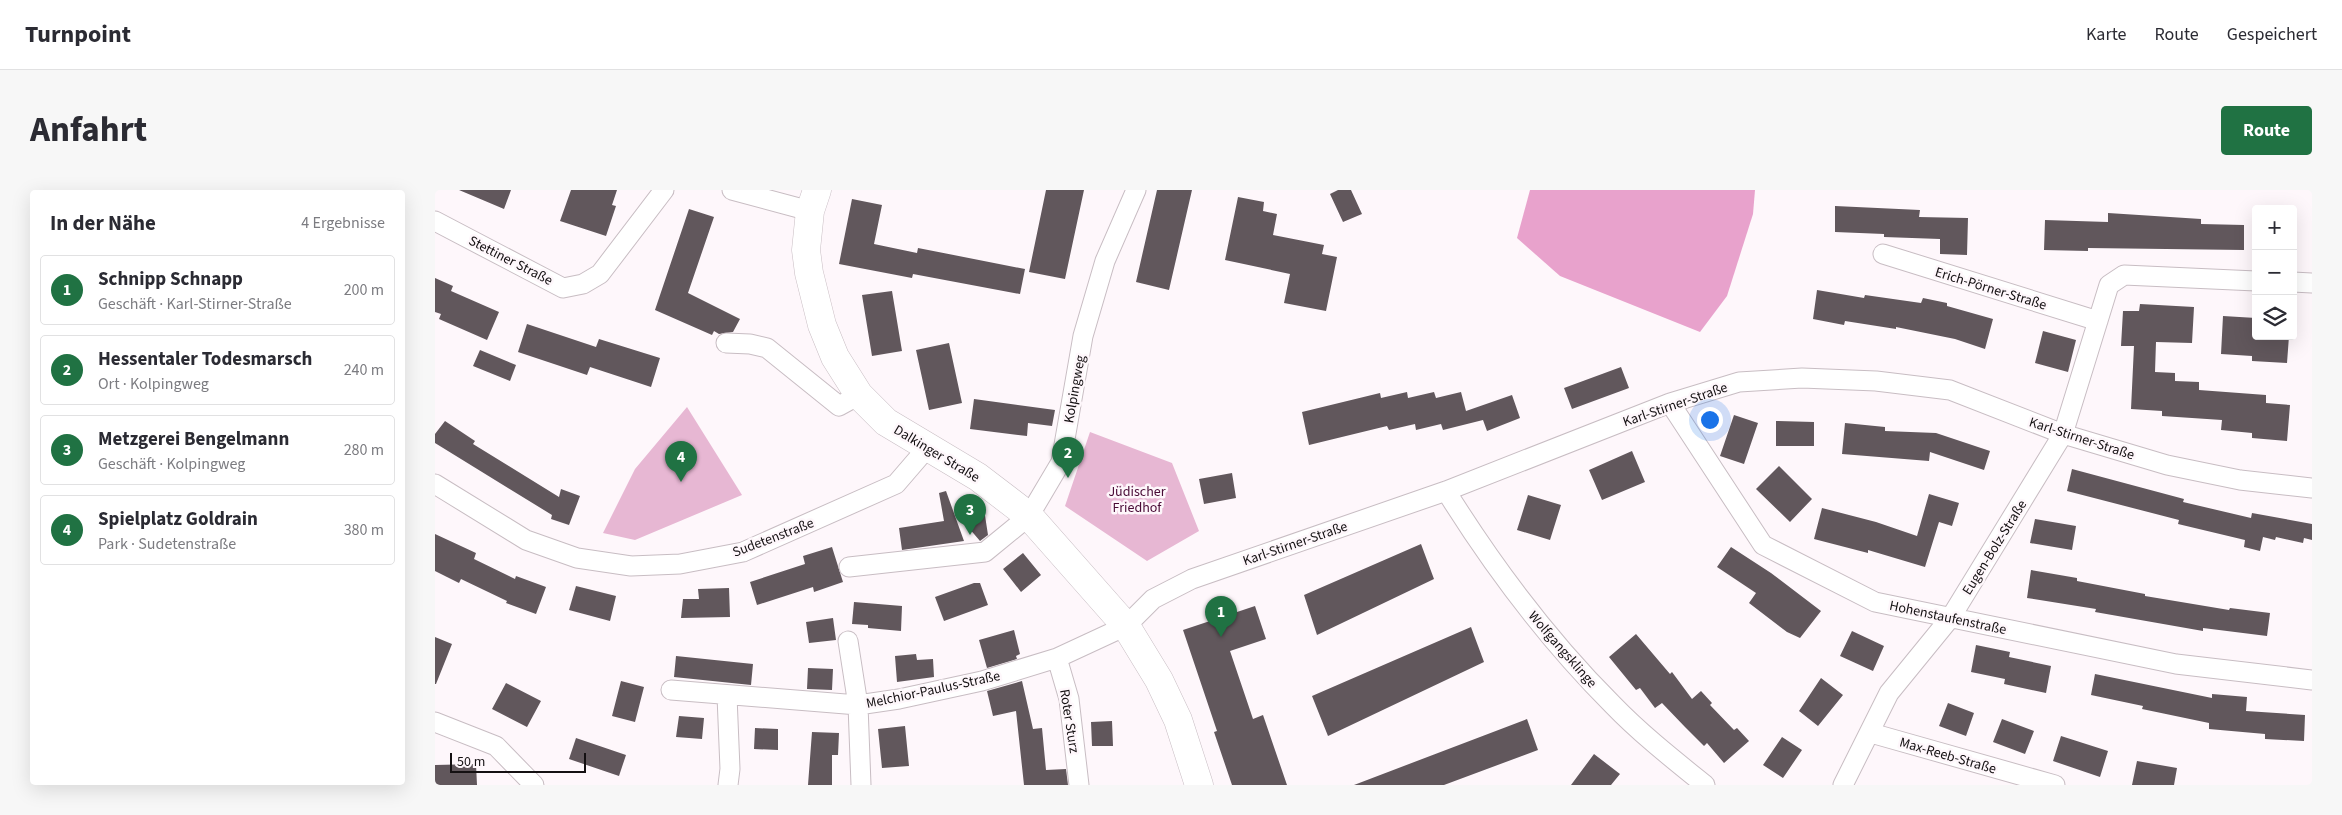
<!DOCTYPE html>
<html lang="de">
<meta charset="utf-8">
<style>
body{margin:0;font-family:"Source Sans 3",sans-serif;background:#f7f7f7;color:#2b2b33}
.controls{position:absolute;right:15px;top:15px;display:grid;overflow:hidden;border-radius:5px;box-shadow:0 5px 20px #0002}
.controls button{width:45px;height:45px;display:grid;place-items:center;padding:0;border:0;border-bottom:1px solid #e1e1e2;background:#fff;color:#2b2b33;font:25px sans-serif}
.scale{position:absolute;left:15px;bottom:12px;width:136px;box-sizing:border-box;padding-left:5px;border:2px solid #141012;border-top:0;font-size:14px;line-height:18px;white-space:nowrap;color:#141012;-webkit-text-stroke:4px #fef7fb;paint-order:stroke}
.you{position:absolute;left:1274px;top:229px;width:18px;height:18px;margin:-12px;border:4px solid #fff;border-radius:50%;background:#1a73e8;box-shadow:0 0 0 8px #1a73e833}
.badge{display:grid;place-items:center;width:32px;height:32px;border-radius:50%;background:#207243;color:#fff;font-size:16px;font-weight:700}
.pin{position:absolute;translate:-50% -41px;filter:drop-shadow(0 1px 2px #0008)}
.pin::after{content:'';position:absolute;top:26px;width:18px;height:15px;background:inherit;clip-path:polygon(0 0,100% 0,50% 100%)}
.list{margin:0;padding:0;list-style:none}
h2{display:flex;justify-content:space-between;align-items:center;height:65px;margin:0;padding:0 20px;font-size:21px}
h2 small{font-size:16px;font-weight:400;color:#7c7c81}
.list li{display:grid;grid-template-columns:32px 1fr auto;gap:15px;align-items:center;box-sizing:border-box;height:70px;margin:0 10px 10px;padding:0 10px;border:1px solid #e1e1e2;border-radius:5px}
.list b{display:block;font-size:19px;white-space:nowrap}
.list p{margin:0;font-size:16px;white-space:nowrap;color:#7c7c81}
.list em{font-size:16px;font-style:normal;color:#7c7c81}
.icon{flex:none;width:28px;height:28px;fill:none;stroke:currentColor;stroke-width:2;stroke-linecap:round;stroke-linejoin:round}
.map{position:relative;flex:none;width:1877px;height:595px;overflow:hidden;border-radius:5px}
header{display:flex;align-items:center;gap:30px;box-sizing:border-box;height:70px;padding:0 25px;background:#fff;border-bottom:1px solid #e1e1e2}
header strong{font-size:24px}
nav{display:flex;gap:28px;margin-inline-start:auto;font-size:18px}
.intro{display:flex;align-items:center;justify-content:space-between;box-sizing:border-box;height:120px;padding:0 30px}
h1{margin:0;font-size:35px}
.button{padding:12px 22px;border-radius:5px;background:#207243;color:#fff;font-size:18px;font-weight:700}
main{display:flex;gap:30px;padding:0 30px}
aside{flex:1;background:#fff;border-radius:5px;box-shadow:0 5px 20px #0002}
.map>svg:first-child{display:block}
.green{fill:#e7b7d3}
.forest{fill:#e8a2cc}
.building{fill:#61575c}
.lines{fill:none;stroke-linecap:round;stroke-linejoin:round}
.street-casing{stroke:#c8bdc3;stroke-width:21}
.secondary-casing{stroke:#c8bdc3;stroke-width:29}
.street{stroke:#fff;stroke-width:19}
.secondary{stroke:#fff;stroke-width:28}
.labels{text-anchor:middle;stroke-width:5;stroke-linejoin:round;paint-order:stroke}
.street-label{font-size:14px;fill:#141012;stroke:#fef7fb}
.park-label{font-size:14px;fill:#490b36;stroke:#fef7fb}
</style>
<header>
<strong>Turnpoint</strong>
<nav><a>Karte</a><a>Route</a><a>Gespeichert</a></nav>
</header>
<div class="intro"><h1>Anfahrt</h1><a class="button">Route</a></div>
<main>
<aside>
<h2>In der Nähe<small>4 Ergebnisse</small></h2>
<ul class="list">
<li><span class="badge">1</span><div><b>Schnipp Schnapp</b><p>Geschäft · Karl-Stirner-Straße</p></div><em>200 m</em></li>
<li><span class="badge">2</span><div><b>Hessentaler Todesmarsch</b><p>Ort · Kolpingweg</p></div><em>240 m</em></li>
<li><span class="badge">3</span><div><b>Metzgerei Bengelmann</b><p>Geschäft · Kolpingweg</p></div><em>280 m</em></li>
<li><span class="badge">4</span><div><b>Spielplatz Goldrain</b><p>Park · Sudetenstraße</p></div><em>380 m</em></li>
</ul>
</aside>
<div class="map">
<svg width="1877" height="595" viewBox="0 0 1877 595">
<rect width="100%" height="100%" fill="#fef7fb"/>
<path class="green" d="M 252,217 L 307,305 L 200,350 L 168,343 L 200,279 Z
M 655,242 L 737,273 L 764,341 L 712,371 L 630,316 Z"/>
<path class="forest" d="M 1095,0 L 1320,0 L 1318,24 L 1292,106 L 1265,142 L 1125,86 L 1082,48 Z"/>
<path class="building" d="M 24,0 L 76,0 L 69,19 Z
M 136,0 L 182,0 L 177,15 L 181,16 L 171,46 L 125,31 Z
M 611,0 L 649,0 L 630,89 L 594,82 Z
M 722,0 L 757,0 L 734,100 L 701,92 Z
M 903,0 L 916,0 L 927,24 L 908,32 L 895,4 Z
M 803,7 L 829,12 L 828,21 L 842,24 L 838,45 L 889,55 L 887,64 L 902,67 L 891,121 L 849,113 L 855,84 L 790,70 Z
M 417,9 L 447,15 L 439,54 L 482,63 L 483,58 L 590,79 L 585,104 L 478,84 L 477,88 L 404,74 Z
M 1400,16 L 1485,20 L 1484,27 L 1533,28 L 1532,65 L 1505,64 L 1505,49 L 1449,47 L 1449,44 L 1400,42 Z
M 254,19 L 279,27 L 253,103 L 305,129 L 298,142 L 284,144 L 279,141 L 277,145 L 220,120 Z
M 1673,23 L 1766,29 L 1766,34 L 1809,35 L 1809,60 L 1653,58 L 1653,61 L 1609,60 L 1610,30 L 1673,32 Z
M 0,88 L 18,96 L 16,101 L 64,122 L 52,150 L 4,129 L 6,124 L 0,122 Z
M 1382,100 L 1429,108 L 1430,105 L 1486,113 L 1488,108 L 1512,113 L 1512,116 L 1558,129 L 1550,159 L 1520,149 L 1461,137 L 1461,139 L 1410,131 L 1409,135 L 1378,129 Z
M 457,101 L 467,161 L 437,166 L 427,105 Z
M 1705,114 L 1759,117 L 1757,153 L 1721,152 L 1720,182 L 1740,183 L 1740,191 L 1764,192 L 1764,200 L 1831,205 L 1831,213 L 1855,215 L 1852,251 L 1817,248 L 1817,243 L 1786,240 L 1787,230 L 1727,226 L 1727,221 L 1696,219 L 1699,156 L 1686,156 L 1688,121 L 1704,121 Z
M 1788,126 L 1821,128 L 1821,146 L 1854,146 L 1852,173 L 1817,171 L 1817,166 L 1786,164 Z
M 92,134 L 161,157 L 164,149 L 225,168 L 216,197 L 155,177 L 152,185 L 83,162 Z
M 1608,141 L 1641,150 L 1633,182 L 1600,173 Z
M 514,153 L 527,213 L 494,220 L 481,160 Z
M 45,160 L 81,175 L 75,191 L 38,176 Z
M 1186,177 L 1194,198 L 1137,219 L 1129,198 Z
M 972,202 L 973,208 L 999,202 L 1001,208 L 1026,202 L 1031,221 L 1077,205 L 1085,228 L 1052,241 L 1048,230 L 1008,240 L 1006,234 L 981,240 L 980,234 L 954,240 L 952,236 L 874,255 L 867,222 L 945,203 L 946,208 Z
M 539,209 L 620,220 L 617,236 L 593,233 L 592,246 L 535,239 Z
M 1299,225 L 1323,233 L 1309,274 L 1285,266 Z
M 10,231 L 40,251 L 38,254 L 124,307 L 126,299 L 145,306 L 134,335 L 116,329 L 117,325 L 0,253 L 0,244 Z
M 1341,231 L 1379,232 L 1379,256 L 1341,256 Z
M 1410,233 L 1450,237 L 1450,241 L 1501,243 L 1555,261 L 1549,280 L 1495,262 L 1494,271 L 1407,264 Z
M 1197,261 L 1210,292 L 1167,310 L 1154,280 Z
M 1344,276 L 1377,309 L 1355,332 L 1321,299 Z
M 1637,279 L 1749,309 L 1748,312 L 1816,328 L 1817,323 L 1877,334 L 1877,350 L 1869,348 L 1868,353 L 1841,347 L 1840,350 L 1828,347 L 1825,361 L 1809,357 L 1810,350 L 1743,334 L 1744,330 L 1632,301 Z
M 797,283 L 801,308 L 769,314 L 764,289 Z
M 511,301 L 529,351 L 467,360 L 464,338 L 509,331 L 504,303 Z
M 1494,304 L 1524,313 L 1517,336 L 1504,332 L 1490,377 L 1433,360 L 1433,363 L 1379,349 L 1387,318 L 1441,332 L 1482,346 Z
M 1093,305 L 1126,315 L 1115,350 L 1082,340 Z
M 549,319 L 553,345 L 545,351 L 522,324 Z
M 1600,329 L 1641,336 L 1637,360 L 1595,353 Z
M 0,344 L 41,363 L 39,369 L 80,389 L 81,386 L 111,397 L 101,424 L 71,413 L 72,411 L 26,389 L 24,393 L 0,381 Z
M 986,354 L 999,389 L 882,445 L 869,405 Z
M 397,357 L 408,392 L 379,402 L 378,397 L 322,415 L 315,392 L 370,374 L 368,366 Z
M 1296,357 L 1336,383 L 1386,421 L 1365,448 L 1352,442 L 1314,413 L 1321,403 L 1282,377 Z
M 588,363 L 606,385 L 586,402 L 568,379 Z
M 1596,380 L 1642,388 L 1642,391 L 1710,404 L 1710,406 L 1794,420 L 1795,418 L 1835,423 L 1832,446 L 1768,438 L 1768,441 L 1660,422 L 1661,419 L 1592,408 Z
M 539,393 L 545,393 L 553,415 L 509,431 L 500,407 Z
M 141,396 L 181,406 L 175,431 L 134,420 Z
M 294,398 L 295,427 L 246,428 L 248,409 L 264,409 L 263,399 Z
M 419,412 L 467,416 L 466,441 L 433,438 L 433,435 L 417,434 Z
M 820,416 L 831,449 L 795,461 L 818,529 L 828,525 L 852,595 L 797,595 L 779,542 L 782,541 L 748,440 Z
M 398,428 L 401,450 L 374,453 L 371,432 Z
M 1036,437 L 1049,472 L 893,546 L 877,506 Z
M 579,440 L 585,464 L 581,466 L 582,469 L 552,478 L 544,450 Z
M 1417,441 L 1449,456 L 1438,481 L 1405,466 Z
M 1201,444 L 1235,484 L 1237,482 L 1257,509 L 1266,501 L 1277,513 L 1275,515 L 1299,540 L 1302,538 L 1314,551 L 1289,573 L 1272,553 L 1269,556 L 1250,537 L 1227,513 L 1220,518 L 1205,498 L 1201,500 L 1174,467 Z
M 0,447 L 17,454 L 1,494 L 0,494 Z
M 1541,455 L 1575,462 L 1574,467 L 1616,476 L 1611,503 L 1569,494 L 1570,489 L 1536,482 Z
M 481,464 L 482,470 L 498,469 L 499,487 L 462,492 L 460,466 Z
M 241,466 L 318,474 L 316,495 L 239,487 Z
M 373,478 L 398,479 L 397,500 L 372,499 Z
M 1660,484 L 1777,508 L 1777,504 L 1812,507 L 1811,521 L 1870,525 L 1869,551 L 1830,549 L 1830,544 L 1774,539 L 1774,533 L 1707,519 L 1708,516 L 1656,505 Z
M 1386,488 L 1408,505 L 1383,536 L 1364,521 Z
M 186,491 L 209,497 L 200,532 L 177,526 Z
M 587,491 L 598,539 L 607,538 L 611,580 L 631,579 L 633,595 L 589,595 L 581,521 L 558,526 L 552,501 Z
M 71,493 L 106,511 L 92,537 L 57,519 Z
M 1513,513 L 1539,523 L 1531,546 L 1504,536 Z
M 244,526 L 269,528 L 267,549 L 241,547 Z
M 1092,529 L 1103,560 L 1009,595 L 919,595 Z
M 1567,529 L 1599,541 L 1590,564 L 1558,552 Z
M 677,531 L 678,556 L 657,556 L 656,532 Z
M 470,536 L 474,576 L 447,578 L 443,539 Z
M 320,538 L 343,539 L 343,560 L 319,559 Z
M 377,542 L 404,543 L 403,565 L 397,565 L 397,595 L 373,595 Z
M 1626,546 L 1673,561 L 1665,587 L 1618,571 Z
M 1347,547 L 1367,560 L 1348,588 L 1328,575 Z
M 141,548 L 191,565 L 184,586 L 134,569 Z
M 1159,564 L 1185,584 L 1176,595 L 1136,595 Z
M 1702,571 L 1742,578 L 1739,595 L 1697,595 Z
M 41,574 L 42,595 L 0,595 L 0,575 Z"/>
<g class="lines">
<g class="street-casing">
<path id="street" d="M 297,0 L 375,21
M 0,31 L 128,98 L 148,94 L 165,84 L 229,0
M 1448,64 L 1663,131
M 1858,92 L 1877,93
M 291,153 L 315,154 L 332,158 L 404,216 L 424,205
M 1235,213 L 1328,355 L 1440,412 L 1741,474 L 1877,490
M 0,294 L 91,350 L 142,368 L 196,376 L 245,374 L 308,362 L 461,294 L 492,258
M 1011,301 C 1059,378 1114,451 1178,515 C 1206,544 1239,570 1270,595
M 414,377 L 550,362 L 594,326 L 626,272 L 648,146 L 670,71 L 701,0
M 413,451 L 423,515 L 426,595
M 622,468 L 634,509 L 644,595
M 236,500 L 423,515 L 464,509 L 547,491 L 622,468 L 691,436 L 718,409 L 757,389 L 1011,301 L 1235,213 L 1304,192 L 1367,188 L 1441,191 L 1515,200 L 1628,244 L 1732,275 L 1805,290 L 1877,298
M 292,506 L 295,579 L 293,595
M 0,532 L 61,556 L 99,595
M 1436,543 L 1620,595
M 1408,595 L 1454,503 L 1516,427 L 1628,244 L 1674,95 L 1689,85 L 1821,91"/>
</g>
<g class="secondary-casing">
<path id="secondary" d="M 382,0 L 375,21 L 371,60 L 374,83 L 387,135 L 400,167 L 424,205 L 451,232 L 543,287 L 594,326 L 691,436 L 724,490 L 743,530 L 764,595"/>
</g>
<use href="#street" class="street"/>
<use href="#secondary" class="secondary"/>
</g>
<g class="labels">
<g class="street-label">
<text transform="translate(76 70) rotate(27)" y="5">Stettiner Straße</text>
<text transform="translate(1556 98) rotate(17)" y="5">Erich-Pörner-Straße</text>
<text transform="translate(639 199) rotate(-80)" y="5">Kolpingweg</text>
<text transform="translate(1240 214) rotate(-19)" y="5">Karl-Stirner-Straße</text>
<text transform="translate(1647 248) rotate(18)" y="5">Karl-Stirner-Straße</text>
<text transform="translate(502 263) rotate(31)" y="5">Dalkinger Straße</text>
<text transform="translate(338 347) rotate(-21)" y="5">Sudetenstraße</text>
<text transform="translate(860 353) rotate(-19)" y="5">Karl-Stirner-Straße</text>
<text transform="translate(1559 357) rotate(-58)" y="5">Eugen-Bolz-Straße</text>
<text transform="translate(1513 427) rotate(12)" y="5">Hohenstaufenstraße</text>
<text transform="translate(1128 459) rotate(49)" y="5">Wolfgangsklinge</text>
<text transform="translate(498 499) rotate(-12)" y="5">Melchior-Paulus-Straße</text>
<text transform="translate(635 531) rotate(81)" y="5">Roter Sturz</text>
<text transform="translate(1513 565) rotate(16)" y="5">Max-Reeb-Straße</text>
</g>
<g class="park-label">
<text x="702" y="306">Jüdischer<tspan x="702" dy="16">Friedhof</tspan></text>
</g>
</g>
</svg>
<div class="controls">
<button>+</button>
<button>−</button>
<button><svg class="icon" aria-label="layers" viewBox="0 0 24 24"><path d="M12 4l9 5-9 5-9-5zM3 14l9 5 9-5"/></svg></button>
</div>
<div class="scale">50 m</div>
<div class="you"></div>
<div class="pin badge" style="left:786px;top:447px">1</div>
<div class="pin badge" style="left:633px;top:288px">2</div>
<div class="pin badge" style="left:535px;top:345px">3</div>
<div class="pin badge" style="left:246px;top:292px">4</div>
</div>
</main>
